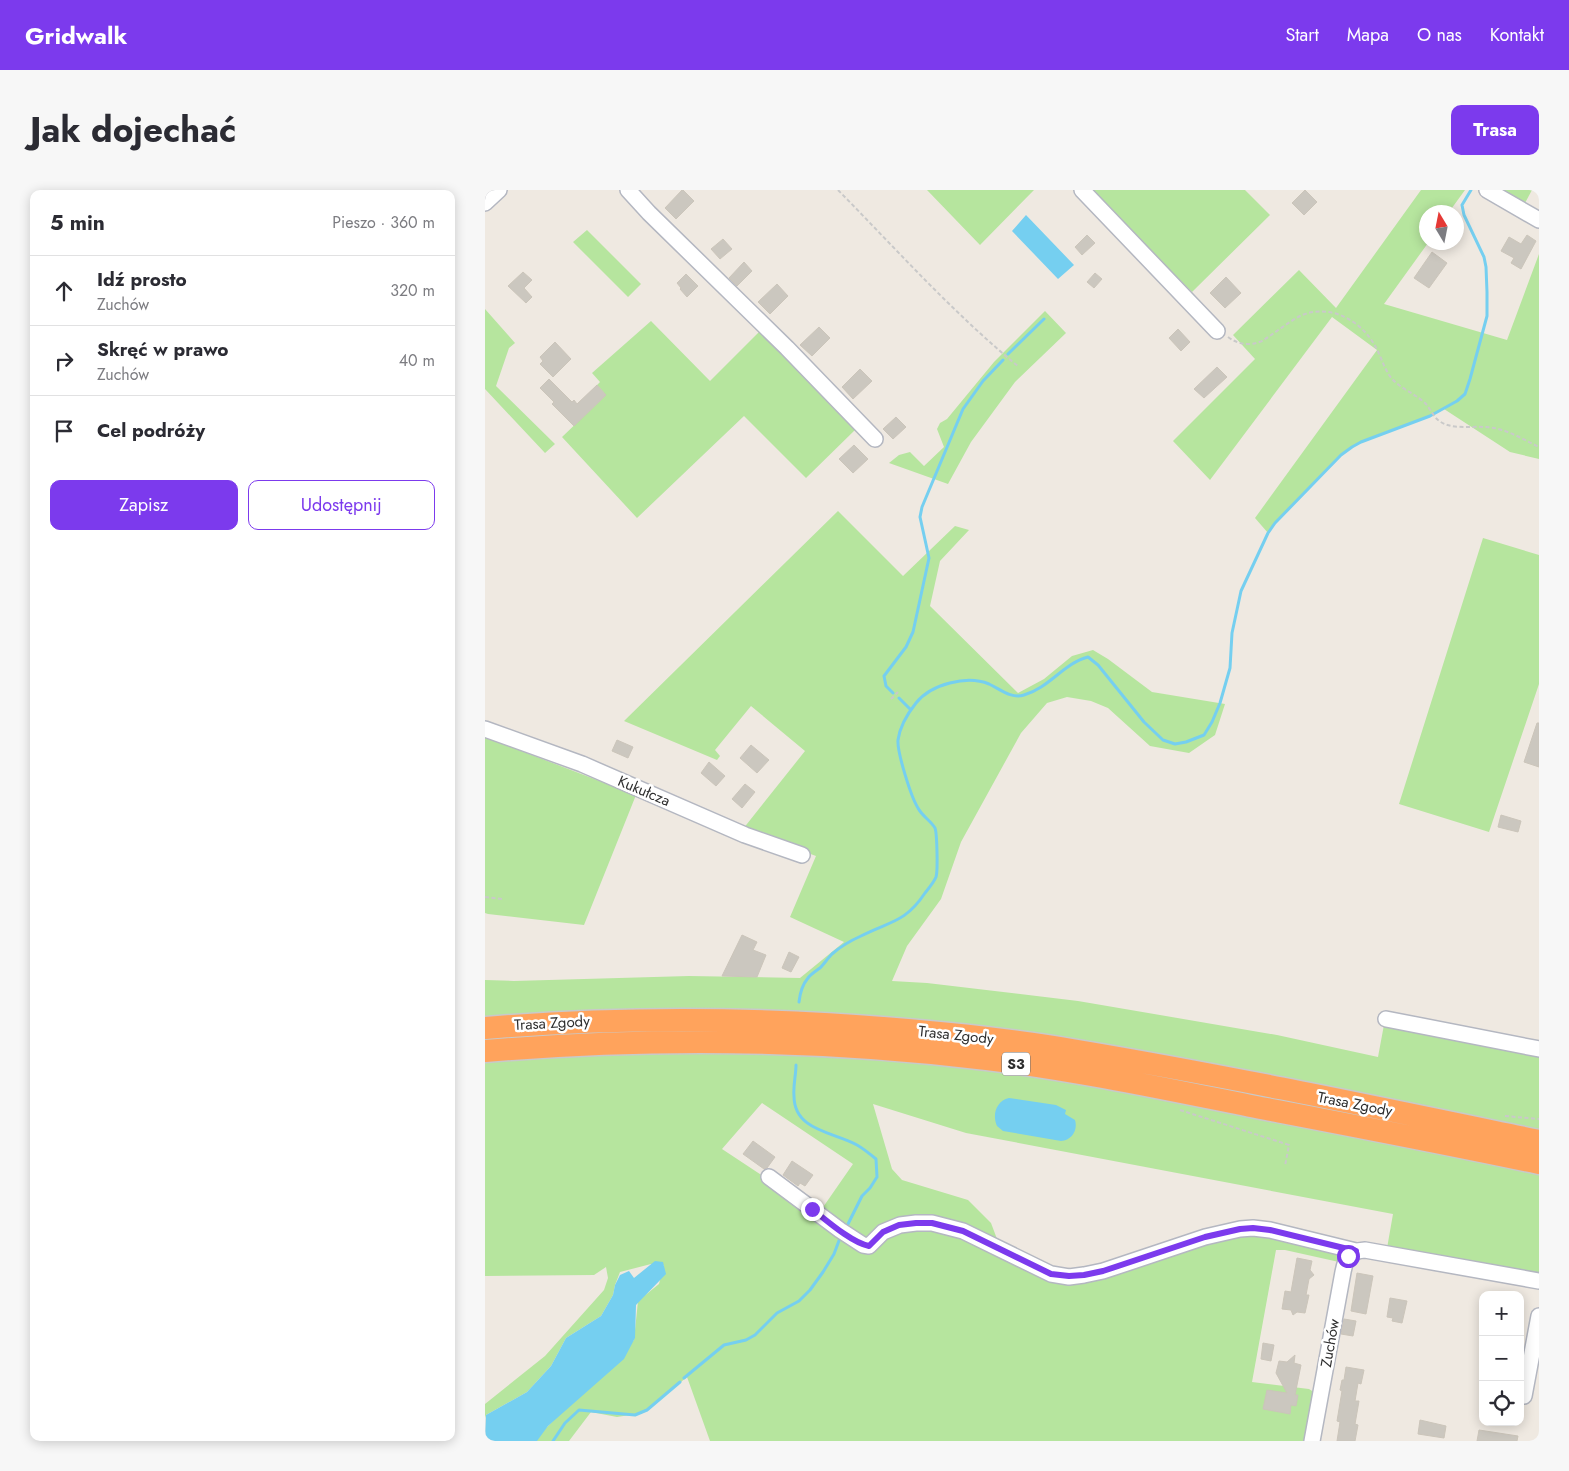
<!DOCTYPE html>
<html lang="pl">
<meta charset="utf-8">
<style>
body{margin:0;font-family:Jost,sans-serif;background:#f7f7f7;color:#2b2b33}
.controls{position:absolute;right:15px;bottom:15px;display:grid;overflow:hidden;border-radius:10px;box-shadow:0 2px 12px #0003}
.controls button{width:45px;height:45px;display:grid;place-items:center;padding:0;border:0;border-bottom:1px solid #e1e1e2;background:#fff;color:#2b2b33;font:25px sans-serif}
.compass{position:absolute;left:934px;top:15px;width:45px;height:45px;border-radius:50%;background:#fff;box-shadow:0 2px 12px #0003;rotate:350deg}
.stop{position:absolute;width:15px;height:15px;margin:-11px;border:4px solid #7c3aed;border-radius:50%;background:#fff}
.stop.end{background:#7c3aed;border-color:#fff;box-shadow:0 1px 5px #0008}
.list{margin:0;padding:0;list-style:none}
h2{display:flex;justify-content:space-between;align-items:center;height:65px;margin:0;padding:0 20px;font-size:21px}
h2 small{font-size:16px;font-weight:400;color:#7c7c81}
.list li{display:grid;grid-template-columns:32px 1fr auto;gap:15px;align-items:center;box-sizing:border-box;height:70px;padding:0 20px;border-top:1px solid #e1e1e2}
.list b{display:block;font-size:19px;white-space:nowrap}
.list p{margin:0;font-size:16px;white-space:nowrap;color:#7c7c81}
.list em{font-size:16px;font-style:normal;color:#7c7c81}
.actions{display:flex;gap:10px;padding:15px 20px}
.actions a{flex:1;padding:11px 0;border:1px solid #7c3aed;border-radius:10px;text-align:center;font-size:18px;color:#7c3aed}
.actions .main{background:#7c3aed;color:#fff}
.icon{flex:none;width:28px;height:28px;fill:none;stroke:currentColor;stroke-width:2;stroke-linecap:round;stroke-linejoin:round}
.map{position:relative;flex:none;width:1054px;height:1251px;overflow:hidden;border-radius:10px}
header{display:flex;align-items:center;gap:30px;box-sizing:border-box;height:70px;padding:0 25px;background:#7c3aed;color:#fff}
header strong{font-size:24px}
nav{display:flex;gap:28px;margin-inline-start:auto;font-size:18px}
.intro{display:flex;align-items:center;justify-content:space-between;box-sizing:border-box;height:120px;padding:0 30px}
h1{margin:0;font-size:35px}
.button{padding:12px 22px;border-radius:10px;background:#7c3aed;color:#fff;font-size:18px;font-weight:700}
main{display:flex;gap:30px;padding:0 30px}
aside{flex:1;background:#fff;border-radius:10px;box-shadow:0 2px 12px #0003}
.map>svg:first-child{display:block}
.green{fill:#b6e59e;fill-rule:evenodd}
.water{fill:#75cff0}
.lines{fill:none;stroke-linecap:round;stroke-linejoin:round}
.stream{stroke:#75cff0;stroke-width:3}
.building{fill:#cbc7bf;stroke:#cbc5ba}
.minor-casing{stroke:#b4b7c1;stroke-width:18}
.highway-casing{stroke:#c9c9c9;stroke-width:25}
.path{stroke:#c9c9c9;stroke-width:2;stroke-dasharray:4 2.5;stroke-linecap:butt}
.minor{stroke:#fff;stroke-width:15}
.highway{stroke:#ffa35c;stroke-width:22}
.route{stroke:#7c3aed;stroke-width:6}
.labels{text-anchor:middle;stroke-width:5;stroke-linejoin:round;paint-order:stroke}
.shield{fill:#fff;stroke:#6d6d6d;stroke-width:1}
.shield-label{font-size:14px;font-weight:bold;fill:#2e2e2e}
.street-label{font-size:15px;fill:#2e2e2e;stroke:#fff}
</style>
<header>
<strong>Gridwalk</strong>
<nav><a>Start</a><a>Mapa</a><a>O nas</a><a>Kontakt</a></nav>
</header>
<div class="intro"><h1>Jak dojechać</h1><a class="button">Trasa</a></div>
<main>
<aside>
<h2>5 min<small>Pieszo · 360 m</small></h2>
<ul class="list">
<li><svg class="icon" aria-label="ahead" viewBox="0 0 24 24"><path d="M12 20V5M6 11l6-6 6 6"/></svg><div><b>Idź prosto</b><p>Zuchów</p></div><em>320 m</em></li>
<li><svg class="icon" aria-label="right" viewBox="0 0 24 24"><path d="M7 20v-9h11M14 6l5 5-5 5"/></svg><div><b>Skręć w prawo</b><p>Zuchów</p></div><em>40 m</em></li>
<li><svg class="icon" aria-label="arrive" viewBox="0 0 24 24"><path d="M6 21V4h12l-3 4 3 4H6"/></svg><div><b>Cel podróży</b></div></li>
</ul>
<div class="actions"><a class="main">Zapisz</a><a>Udostępnij</a></div>
</aside>
<div class="map">
<svg width="1054" height="1251" viewBox="0 0 1054 1251">
<rect width="100%" height="100%" fill="#efe9e1"/>
<path class="green" d="M 442,0 L 549,0 L 495,55 Z
M 604,0 L 760,0 L 785,25 L 707,102 Z
M 936,0 L 980,0 L 964,22 L 942,22 L 943,53 L 899,114 L 1022,150 L 1054,64 L 1054,269 L 1025,262 L 959,219 C 925,236 886,242 856,265 L 790,333 L 783,343 L 770,328 L 892,160 L 847,127 L 725,290 L 688,251 L 770,169 L 748,145 L 814,80 L 851,118 Z
M 1017,0 L 1047,0 L 1040,13 Z
M 102,40 L 156,94 L 143,107 L 88,52 Z
M 0,119 L 30,153 L 24,158 L 11,196 L 70,254 L 60,263 L 0,199 Z
M 560,121 L 581,143 L 530,192 L 486,252 L 463,294 L 404,273 L 414,265 L 425,262 L 439,276 L 459,257 L 452,239 L 455,233 L 462,229 L 509,172 Z
M 166,131 L 225,191 L 275,141 L 371,239 L 321,288 L 259,226 L 152,328 L 77,247 L 121,205 L 112,195 L 115,192 L 107,183 Z
M 353,321 L 418,386 L 470,336 L 484,340 L 455,371 L 445,416 L 533,503 L 559,489 L 587,466 L 608,460 L 623,469 L 667,502 L 740,514 L 730,545 L 704,563 L 665,556 L 623,518 L 606,511 L 582,507 L 562,513 L 536,543 L 476,652 L 456,709 L 422,756 L 407,791 L 442,793 L 593,811 L 792,845 L 893,867 L 901,824 L 1054,855 L 1054,1088 L 901,1064 L 908,1024 L 481,943 L 388,914 L 407,979 L 417,990 L 483,1010 L 506,1033 L 515,1057 L 577,1089 L 761,1038 L 864,1061 L 854,1072 L 800,1060 L 791,1060 L 767,1192 L 824,1199 L 835,1206 L 826,1251 L 225,1251 L 202,1187 L 158,1223 L 132,1227 L 106,1222 L 84,1251 L 51,1251 L 58,1241 L 149,1150 L 153,1111 L 174,1094 L 179,1075 L 166,1074 L 135,1082 L 130,1095 L 128,1105 L 116,1126 L 81,1148 L 66,1176 L 42,1202 L 1,1225 L 0,1228 L 0,1214 L 60,1166 L 119,1100 L 123,1088 L 121,1077 L 109,1085 L 0,1086 L 0,790 L 29,791 L 204,786 L 315,788 L 359,752 L 305,727 L 331,666 L 258,639 L 320,561 L 266,516 L 230,560 L 235,566 L 232,570 L 139,531 ZM 277,913 L 368,974 L 334,1023 L 237,959 Z
M 998,348 L 1054,365 L 1054,494 L 1004,642 L 914,614 Z
M 0,547 L 151,605 L 99,735 L 3,724 L 0,723 Z"/>
<path class="water" d="M 541,25 L 589,75 L 573,89 L 527,41 Z
M 524,908 L 571,915 L 581,920 L 580,924 L 590,930 C 593,940 587,950 576,951 L 518,941 L 512,936 C 507,925 511,911 524,908 Z
M 170,1071 L 178,1072 L 181,1084 L 151,1115 L 150,1148 L 139,1169 L 63,1236 L 52,1251 L 0,1251 L 1,1225 L 42,1202 L 66,1176 L 81,1148 L 116,1126 L 128,1105 L 130,1095 L 135,1085 L 144,1081 L 149,1088 Z"/>
<g class="lines">
<path class="stream" d="M 523,164 L 559,129
M 408,503 L 401,496 L 399,486 L 421,457 L 428,442 L 444,368 L 435,327 L 437,317 L 478,219 L 498,191 L 518,170
M 414,508 L 426,520
M 314,812 C 315,803 317,795 323,788 C 326,784 331,781 335,778 C 339,774 343,768 347,764 C 355,757 367,750 376,746 C 405,731 420,733 440,703 C 444,698 449,692 451,687 C 453,681 452,643 450,638 C 446,631 437,626 433,618 C 426,607 412,562 413,550 C 415,536 423,523 431,513 C 446,494 482,485 504,494 C 515,499 526,509 539,505 C 564,498 579,473 603,467 L 613,475 L 659,532 L 678,550 L 690,554 L 701,552 L 719,545 L 727,532 L 735,513 L 745,478 L 747,443 L 756,401 L 783,343 L 790,333 L 856,265 L 867,257 L 876,252 L 945,226 L 972,211 L 980,204 L 985,189 L 1002,126 L 1002,102 L 1001,77 L 999,67 L 979,25 L 977,15 L 986,0
M 311,875 C 311,885 308,895 309,906 C 309,941 349,942 372,955 C 379,959 385,964 391,969 L 392,987 L 385,998 L 377,1006 L 361,1038
M 199,1188 L 239,1155 L 261,1150 L 270,1145 L 292,1123 L 314,1111 L 325,1100 L 338,1082 L 349,1064 L 355,1048
M 68,1251 L 80,1233 L 94,1220 L 150,1225 L 162,1220 L 195,1192"/>
</g>
<path class="building" d="M 197,0 L 198,0 L 209,11 L 191,29 L 180,18 Z
M 820,0 L 832,12 L 819,25 L 807,13 Z
M 602,45 L 610,53 L 597,65 L 590,57 Z
M 1042,45 L 1051,51 L 1036,79 L 1026,73 L 1029,68 L 1016,61 L 1024,47 L 1036,54 Z
M 238,49 L 247,59 L 235,69 L 226,59 Z
M 947,62 L 962,73 L 944,98 L 929,88 Z
M 259,72 L 267,81 L 252,96 L 244,88 Z
M 38,82 L 47,90 L 39,98 L 47,107 L 41,113 L 23,96 Z
M 610,83 L 617,89 L 609,98 L 602,92 Z
M 201,84 L 213,96 L 202,107 L 195,99 L 196,98 L 192,93 Z
M 741,87 L 756,103 L 740,118 L 725,103 Z
M 292,94 L 303,106 L 285,124 L 273,112 Z
M 334,137 L 345,148 L 327,166 L 315,155 Z
M 693,139 L 705,152 L 696,161 L 684,148 Z
M 70,152 L 86,169 L 68,187 L 55,174 L 58,171 L 55,167 Z
M 732,177 L 742,187 L 719,208 L 709,199 Z
M 375,179 L 387,191 L 368,209 L 357,197 Z
M 64,189 L 87,212 L 89,210 L 92,214 L 112,195 L 121,205 L 89,236 L 67,214 L 69,212 L 55,198 Z
M 411,227 L 421,237 L 408,249 L 398,239 Z
M 369,255 L 383,269 L 368,283 L 354,269 Z
M 1052,533 L 1054,533 L 1054,577 L 1039,572 Z
M 132,550 L 148,557 L 143,568 L 127,561 Z
M 266,555 L 284,570 L 272,583 L 255,568 Z
M 224,572 L 240,586 L 231,596 L 216,583 Z
M 260,594 L 270,602 L 257,618 L 247,609 Z
M 1016,625 L 1036,631 L 1033,642 L 1013,637 Z
M 257,745 L 272,752 L 268,760 L 281,765 L 272,787 L 237,786 Z
M 304,762 L 314,767 L 306,782 L 297,778 Z
M 268,951 L 290,967 L 282,978 L 279,979 L 258,964 Z
M 307,971 L 328,985 L 320,996 L 315,993 L 313,996 L 298,985 Z
M 812,1068 L 827,1071 L 825,1080 L 829,1085 L 824,1089 L 821,1105 L 824,1105 L 820,1123 L 812,1122 L 808,1125 L 806,1120 L 797,1119 L 800,1101 L 806,1102 Z
M 872,1083 L 888,1086 L 881,1124 L 866,1121 Z
M 905,1108 L 922,1111 L 917,1133 L 907,1131 L 908,1128 L 902,1127 Z
M 859,1129 L 871,1131 L 868,1146 L 856,1144 Z
M 778,1153 L 789,1155 L 786,1171 L 776,1169 Z
M 810,1165 L 809,1173 L 816,1175 L 810,1205 L 813,1205 L 811,1216 L 806,1215 L 805,1224 L 778,1219 L 782,1200 L 802,1203 L 791,1183 L 794,1171 L 802,1172 Z
M 861,1177 L 879,1180 L 876,1194 L 873,1193 L 870,1211 L 874,1211 L 870,1234 L 873,1235 L 870,1251 L 852,1251 L 855,1232 L 852,1231 L 857,1201 L 855,1200 L 857,1190 L 859,1190 Z
M 935,1230 L 961,1236 L 959,1248 L 933,1244 Z
M 994,1240 L 1033,1246 L 1032,1251 L 992,1251 Z"/>
<g class="lines">
<g class="minor-casing">
<path id="minor" d="M 143,0 L 164,23 L 302,158 L 390,249
M 597,0 L 732,141
M 1002,0 L 1054,30
M 0,13 L 14,0
M 0,539 L 97,574 L 260,645 L 317,665
M 901,829 L 1054,859
M 284,987 L 355,1040 L 378,1055 L 384,1056 L 398,1042 L 415,1035 L 431,1033 L 447,1033 L 478,1041 L 566,1084 L 584,1087 L 599,1085 L 618,1081 L 720,1047 L 755,1039 L 768,1038 L 785,1040 L 871,1061
M 1039,1206 L 1054,1126
M 827,1251 L 858,1082 C 861,1067 864,1061 880,1060 L 1054,1091"/>
</g>
<g class="highway-casing">
<path id="highway" d="M 0,838 C 155,825 310,828 465,844 C 505,848 546,853 587,860 C 743,886 899,919 1054,951
M 0,861 C 167,847 336,849 502,869 C 592,880 681,899 771,917 C 865,935 960,953 1054,973"/>
</g>
<path class="path" d="M 353,0 C 412,60 469,124 534,177
M 743,147 C 754,155 765,156 777,151 C 790,143 802,133 815,126 C 843,113 874,129 889,154 C 895,164 898,175 904,185 C 913,198 928,202 940,213 C 945,218 948,226 953,230 C 965,240 984,236 998,237 C 1019,237 1035,248 1054,257
M 406,509 L 413,502
M 0,707 L 17,709
M 695,920 L 804,955 L 800,976
M 1020,926 L 1054,929"/>
<use href="#minor" class="minor"/>
<use href="#highway" class="highway"/>
</g>
<g class="lines">
<path class="route" d="M 327,1019 C 341,1030 367,1053 384,1056 L 398,1042 L 414,1035 L 431,1033 L 447,1033 L 478,1041 L 566,1084 L 584,1086 L 599,1085 L 618,1081 L 720,1047 L 755,1039 L 768,1038 L 785,1040 L 871,1061 L 863,1066"/>
</g>
<g class="labels">
<rect class="shield" x="517" y="862.5" width="28" height="23" rx="4"/>
<g class="shield-label">
<text x="531" y="879">S3</text>
</g>
<g class="street-label">
<text transform="translate(159 601) rotate(23)" y="5">Kukułcza</text>
<text transform="translate(67 833) rotate(-3)" y="5">Trasa Zgody</text>
<text transform="translate(471 845) rotate(6)" y="5">Trasa Zgody</text>
<text transform="translate(870 914) rotate(11)" y="5">Trasa Zgody</text>
<text transform="translate(845 1153) rotate(-80)" y="5">Zuchów</text>
</g>
</g>
</svg>
<div class="controls">
<button>+</button>
<button>−</button>
<button><svg class="icon" aria-label="locate" viewBox="0 0 24 24"><circle cx="12" cy="12" r="6"/><path d="M12 2v4M12 18v4M2 12h4M18 12h4"/></svg></button>
</div>
<svg class="compass" viewBox="-18 -18 36 36"><path d="M0-13l5 13h-10z" fill="#e53935"/><path d="M0 13l5-13h-10z" fill="#7c7c81"/></svg>
<div class="stop" style="left:863px;top:1066px"></div>
<div class="stop end" style="left:327px;top:1019px"></div>
</div>
</main>
